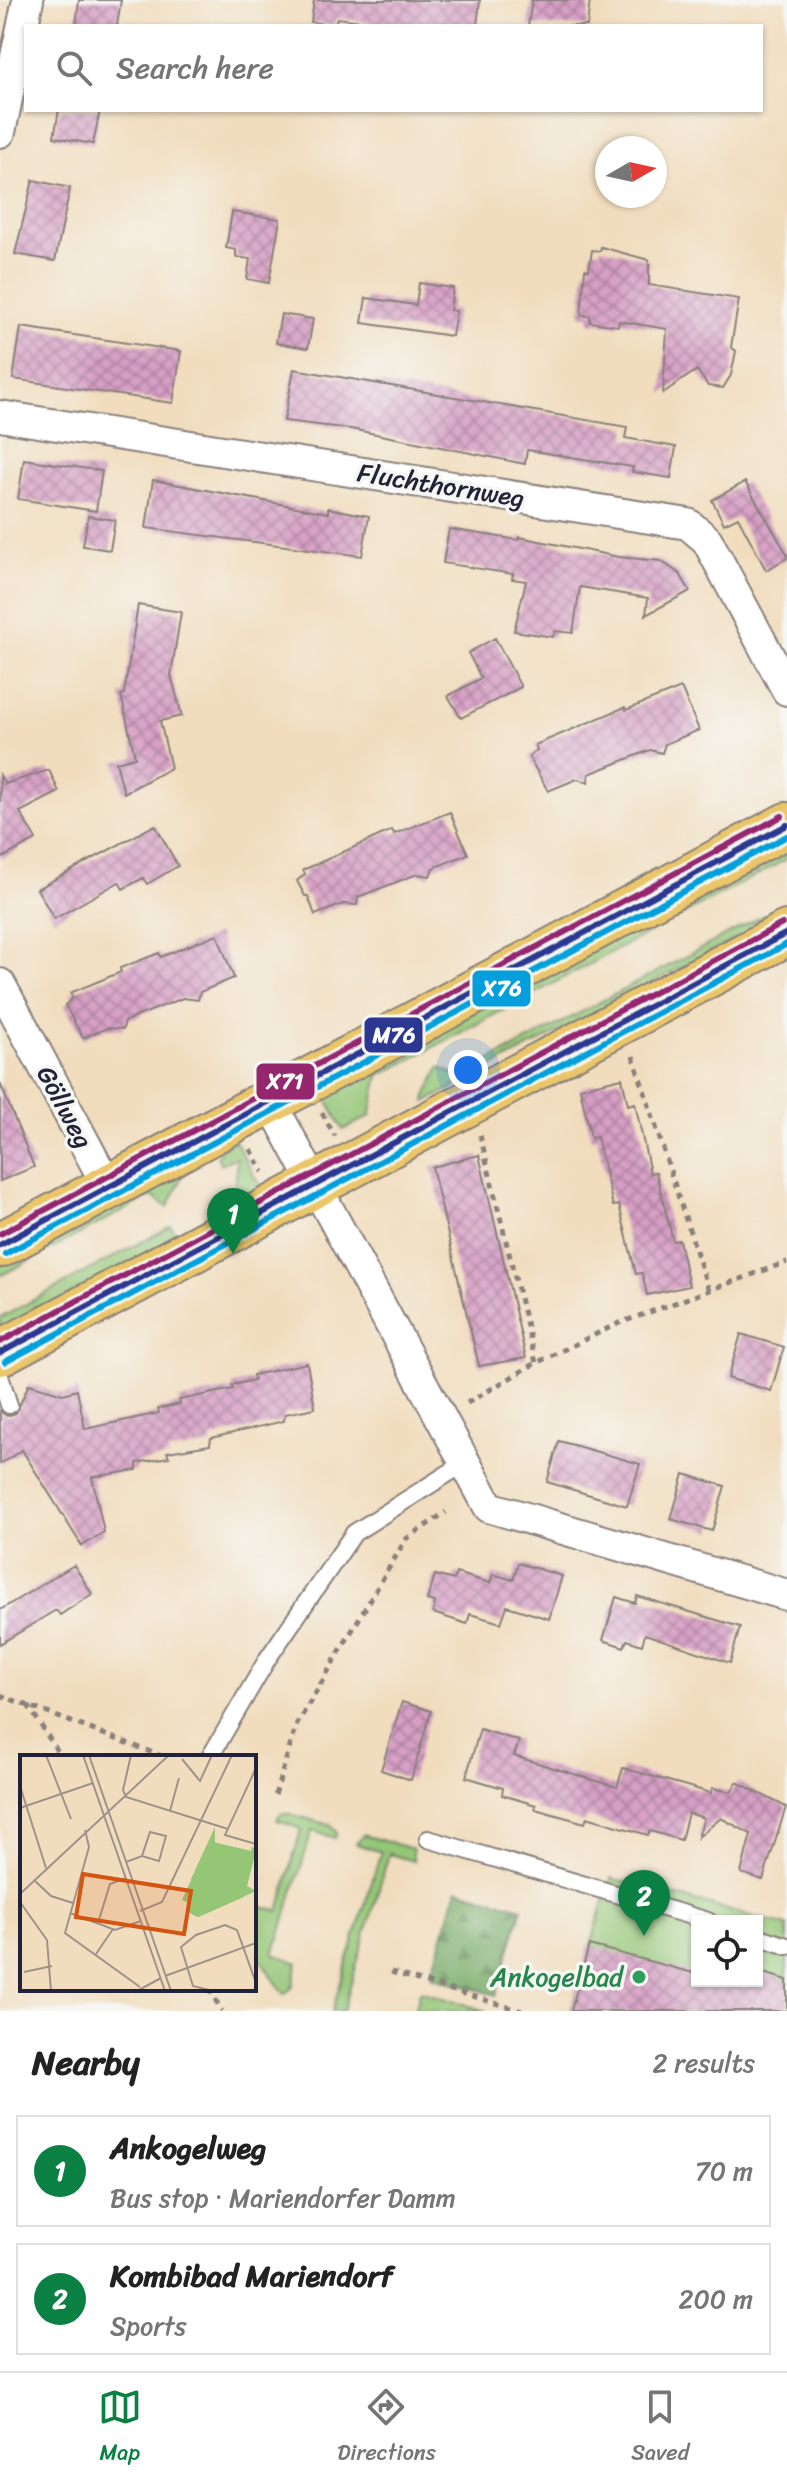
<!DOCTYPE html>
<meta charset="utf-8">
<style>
body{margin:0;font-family:Sriracha,sans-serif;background:#f2f2f2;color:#222}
.controls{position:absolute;right:24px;bottom:24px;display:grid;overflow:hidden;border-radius:0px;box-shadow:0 2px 6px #0004}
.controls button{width:72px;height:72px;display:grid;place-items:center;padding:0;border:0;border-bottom:2px solid #e0e0e0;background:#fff;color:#222;font:40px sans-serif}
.compass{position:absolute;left:595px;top:136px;width:72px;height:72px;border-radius:50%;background:#fff;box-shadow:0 2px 6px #0004;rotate:81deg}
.you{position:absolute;left:468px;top:1070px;width:28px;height:28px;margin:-20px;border:6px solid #fff;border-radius:50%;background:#1a73e8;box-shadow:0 0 0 12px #1a73e833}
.badge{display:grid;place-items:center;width:52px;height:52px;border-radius:50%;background:#0b8043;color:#fff;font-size:26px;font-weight:700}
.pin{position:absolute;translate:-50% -66px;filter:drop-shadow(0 2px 4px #0008)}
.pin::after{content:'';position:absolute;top:42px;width:28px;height:24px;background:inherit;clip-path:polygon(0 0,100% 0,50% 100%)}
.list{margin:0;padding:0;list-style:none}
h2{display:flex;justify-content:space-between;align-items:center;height:104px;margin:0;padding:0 32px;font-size:34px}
h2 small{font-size:26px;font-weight:400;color:#767676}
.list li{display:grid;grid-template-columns:52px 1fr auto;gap:24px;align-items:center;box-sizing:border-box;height:112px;margin:0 16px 16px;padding:0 16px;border:2px solid #e0e0e0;border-radius:0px}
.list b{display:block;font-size:30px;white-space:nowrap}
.list p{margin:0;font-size:26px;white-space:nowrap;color:#767676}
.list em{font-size:26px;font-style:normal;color:#767676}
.icon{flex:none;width:44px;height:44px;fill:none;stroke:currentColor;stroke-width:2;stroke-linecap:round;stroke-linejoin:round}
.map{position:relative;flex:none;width:787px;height:2011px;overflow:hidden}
.search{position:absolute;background:#fff;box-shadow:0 2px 6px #0004;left:24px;right:24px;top:24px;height:88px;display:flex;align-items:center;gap:20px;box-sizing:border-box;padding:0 28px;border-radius:0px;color:#767676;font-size:30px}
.sheet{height:360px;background:#fff}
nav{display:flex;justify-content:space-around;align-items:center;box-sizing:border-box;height:112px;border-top:2px solid #e0e0e0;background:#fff;font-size:22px;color:#767676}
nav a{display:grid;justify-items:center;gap:4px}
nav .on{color:#0b8043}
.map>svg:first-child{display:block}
.green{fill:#94c676;stroke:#5b7458;stroke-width:2;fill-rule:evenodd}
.forest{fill:url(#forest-firs);stroke:#4c6651;stroke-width:2}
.building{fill:url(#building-cross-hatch)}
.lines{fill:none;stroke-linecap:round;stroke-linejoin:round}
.lane-casing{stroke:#8a807c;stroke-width:20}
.street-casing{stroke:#8a807c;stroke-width:34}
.primary-casing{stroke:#8a807c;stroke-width:48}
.path{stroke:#8a807c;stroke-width:5;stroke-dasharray:6 6;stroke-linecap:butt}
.lane{stroke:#fff;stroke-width:16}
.street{stroke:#fff;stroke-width:30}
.primary{stroke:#eac669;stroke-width:44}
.bus-1-casing{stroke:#f6f6f2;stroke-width:12}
.bus-2-casing{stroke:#f6f6f2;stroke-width:12}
.bus-3-casing{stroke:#f6f6f2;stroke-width:12}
.bus-1{stroke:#2c3792;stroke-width:6}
.bus-2{stroke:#039fdd;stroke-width:6}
.bus-3{stroke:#95276e;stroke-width:6}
.leisure-dot{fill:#2e9e5b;stroke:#f6f6f2;stroke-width:3}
.labels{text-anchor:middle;stroke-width:7;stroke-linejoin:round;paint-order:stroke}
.street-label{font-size:26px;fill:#22223b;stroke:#f6f6f2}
.leisure-label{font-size:26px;fill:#27864d;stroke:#f6f6f2;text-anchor:end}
.inset-road{fill:none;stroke:#9e928a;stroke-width:2}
.view{fill:#d45411;fill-opacity:0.15;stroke:#d45411;stroke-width:4}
.inset-edge{fill:none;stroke:#22223b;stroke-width:4}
.line-badge{stroke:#f6f6f2;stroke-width:3}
.badge-label{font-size:22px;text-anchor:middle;font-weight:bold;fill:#fff}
</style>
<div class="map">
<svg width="787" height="2011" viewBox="0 0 787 2011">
<defs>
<pattern id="forest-firs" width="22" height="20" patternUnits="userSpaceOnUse" patternTransform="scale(2)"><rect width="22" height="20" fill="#77ab67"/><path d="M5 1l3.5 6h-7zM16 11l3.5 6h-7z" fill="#618b56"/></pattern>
<pattern id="building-cross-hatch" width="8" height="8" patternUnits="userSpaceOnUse" patternTransform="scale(2)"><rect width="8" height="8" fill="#d79fc5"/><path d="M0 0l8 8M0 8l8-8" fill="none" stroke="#ae81a1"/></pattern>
</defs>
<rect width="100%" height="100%" fill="#f6f6f2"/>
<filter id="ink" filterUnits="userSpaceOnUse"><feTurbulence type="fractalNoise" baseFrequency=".0125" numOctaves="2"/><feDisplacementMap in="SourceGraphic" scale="16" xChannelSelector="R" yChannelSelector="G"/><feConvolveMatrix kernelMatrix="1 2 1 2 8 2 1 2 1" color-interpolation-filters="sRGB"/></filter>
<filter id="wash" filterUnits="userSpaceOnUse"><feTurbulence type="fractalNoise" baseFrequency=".006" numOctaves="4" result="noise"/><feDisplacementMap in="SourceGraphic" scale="32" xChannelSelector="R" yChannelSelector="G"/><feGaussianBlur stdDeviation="1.8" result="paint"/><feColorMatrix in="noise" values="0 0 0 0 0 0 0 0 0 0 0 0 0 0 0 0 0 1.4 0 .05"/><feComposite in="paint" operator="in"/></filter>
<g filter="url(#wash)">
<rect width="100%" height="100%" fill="#f1ddbe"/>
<path class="green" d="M 787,845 L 787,859 L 379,1076 L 370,1116 L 343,1130 L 323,1092 Z
M 768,913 L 771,920 L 426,1102 L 425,1098 L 440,1067 L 459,1077 Z
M 235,1140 L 263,1192 L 241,1203 L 235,1193 L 237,1157 L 221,1164 L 217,1157 L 221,1149 Z
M 186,1169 L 168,1207 L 151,1196 L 0,1276 L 0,1265 Z
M 171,1226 L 178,1237 L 0,1332 L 0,1318 Z
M 286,1813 L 330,1825 L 337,1833 L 335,1838 L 312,1831 L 274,1954 L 298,1963 L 292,1988 L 284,1994 L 254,1950 L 254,1905 L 279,1911 L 301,1829 L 277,1820 L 280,1814 Z
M 363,1835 L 413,1849 L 413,1861 L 389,1854 L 343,2011 L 332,2011 L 381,1852 L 356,1844 Z
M 611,1878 L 787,1926 L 787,2011 L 571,2011 ZM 697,1921 L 757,1921 L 757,1981 L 697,1981 Z
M 420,1991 L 486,2011 L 414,2011 Z"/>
<path class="forest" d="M 457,1889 L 522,1908 L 496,1995 L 431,1976 Z"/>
<g id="blocks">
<path class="building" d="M 79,0 L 121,0 L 117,26 L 76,26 Z
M 314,0 L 480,0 L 477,26 L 403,26 L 337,18 L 334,26 L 311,22 Z
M 532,0 L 590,0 L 587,26 L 528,26 Z
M 59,110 L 100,110 L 93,144 L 54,137 Z
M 33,180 L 70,188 L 55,261 L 15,254 Z
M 232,212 L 280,219 L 269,283 L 247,279 L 250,259 L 236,257 L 236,250 L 226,248 Z
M 601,247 L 649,260 L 649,285 L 739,299 L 731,347 L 736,351 L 731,375 L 723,388 L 708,386 L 697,370 L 663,393 L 667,329 L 619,321 L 618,326 L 590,322 L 590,316 L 581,315 L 585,269 L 589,270 L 592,250 L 600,251 Z
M 419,283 L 453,288 L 450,310 L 456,311 L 452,336 L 362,323 L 366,298 L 416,305 Z
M 281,314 L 313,319 L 308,348 L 276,343 Z
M 21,327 L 181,351 L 173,403 L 13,379 Z
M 294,369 L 627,427 L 625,438 L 676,447 L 671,478 L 632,472 L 633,467 L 527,450 L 525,464 L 351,429 L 284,421 Z
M 24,459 L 102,471 L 96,511 L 18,499 Z
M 153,480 L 328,513 L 328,508 L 369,516 L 362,556 L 146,528 Z
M 745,482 L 787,554 L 787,558 L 766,570 L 738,517 L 724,524 L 712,500 Z
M 88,516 L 115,520 L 110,550 L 83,546 Z
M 449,529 L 518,540 L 519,537 L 619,557 L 661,561 L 680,574 L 690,591 L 646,615 L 648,598 L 580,587 L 573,633 L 555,631 L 553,637 L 514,631 L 526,581 L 512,579 L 513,574 L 443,563 Z
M 138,605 L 181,612 L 171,675 L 182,716 L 160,721 L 171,768 L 124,793 L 116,762 L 135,757 L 121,695 L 124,694 Z
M 495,638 L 521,687 L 461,718 L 448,696 L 481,678 L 468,653 Z
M 681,688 L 699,730 L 665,744 L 662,753 L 650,750 L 589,774 L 588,782 L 577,779 L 548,791 L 529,757 L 537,750 L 535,745 L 625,707 L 626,710 Z
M 49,770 L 59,792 L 20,812 L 36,840 L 0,859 L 0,775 L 5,784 Z
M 450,812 L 468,854 L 433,868 L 430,876 L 417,874 L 358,897 L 357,905 L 343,904 L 315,915 L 308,896 L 305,896 L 297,881 L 305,874 L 303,870 L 392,830 L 394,834 Z
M 155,825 L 178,866 L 147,884 L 143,878 L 123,889 L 119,882 L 54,919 L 37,889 Z
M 217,934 L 234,978 L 200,992 L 198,1000 L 183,998 L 125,1021 L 123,1029 L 107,1028 L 83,1038 L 65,1005 L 73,998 L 70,993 L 121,972 L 120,968 L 159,953 L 161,957 Z
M 622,1078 L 628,1105 L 635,1103 L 650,1173 L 656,1172 L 673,1241 L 679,1240 L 689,1286 L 647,1295 L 642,1273 L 636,1274 L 619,1205 L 613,1206 L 597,1137 L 591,1138 L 580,1088 Z
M 0,1083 L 34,1167 L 0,1181 Z
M 479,1155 L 526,1358 L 479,1366 L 432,1167 Z
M 741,1334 L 784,1347 L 771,1391 L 728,1378 Z
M 307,1363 L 315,1408 L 285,1414 L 284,1421 L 211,1438 L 210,1445 L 167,1452 L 169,1457 L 137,1463 L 137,1470 L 92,1477 L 104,1532 L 82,1546 L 22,1450 L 0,1464 L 0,1411 L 7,1416 L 16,1413 L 29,1384 L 63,1394 L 77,1390 L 85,1429 L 159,1413 L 158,1409 L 180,1404 L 179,1400 L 233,1389 L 232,1385 L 254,1380 L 253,1375 Z
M 559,1441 L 640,1464 L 627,1506 L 547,1482 Z
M 684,1474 L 725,1486 L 712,1531 L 671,1519 Z
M 518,1563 L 562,1576 L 549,1619 L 507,1606 L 501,1623 L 470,1614 L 467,1624 L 433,1613 L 435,1602 L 427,1600 L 435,1575 L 454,1580 L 456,1573 L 490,1583 L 493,1574 L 513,1580 Z
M 74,1565 L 92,1594 L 60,1615 L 56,1610 L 0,1644 L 0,1610 Z
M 637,1596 L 740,1627 L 730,1663 L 645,1634 L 642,1645 L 627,1640 L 624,1647 L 603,1640 L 616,1597 L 635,1603 Z
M 402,1702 L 431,1711 L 411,1780 L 381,1770 Z
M 480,1729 L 519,1741 L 514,1756 L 617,1787 L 623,1768 L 711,1793 L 712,1788 L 731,1792 L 737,1782 L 786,1807 L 763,1880 L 741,1873 L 751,1834 L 721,1818 L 698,1837 L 704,1818 L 688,1813 L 681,1840 L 650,1831 L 648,1835 L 587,1817 L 585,1823 L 535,1809 L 536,1805 L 502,1795 L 503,1788 L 466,1777 Z
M 589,1945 L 697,1974 L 697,1981 L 757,1981 L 757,1971 L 787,1980 L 787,2011 L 571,2011 Z"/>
</g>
</g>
<g filter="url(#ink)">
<use href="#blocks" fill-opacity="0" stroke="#8a807c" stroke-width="2"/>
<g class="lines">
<g class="lane-casing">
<path id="lane" d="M 0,1376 L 9,1405
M 210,1757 L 268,1658 L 354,1533 L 463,1464
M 428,1839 L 708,1921
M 757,1936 L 787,1946"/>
</g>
<g class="street-casing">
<path id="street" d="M 0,132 L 28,0
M 0,416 L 688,524 L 707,540 L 787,690
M 0,984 L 108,1187
M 270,1101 L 489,1507 L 787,1595"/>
</g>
<g class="primary-casing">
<path id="primary" d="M 0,1245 L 787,825
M 0,1353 L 787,933"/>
</g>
<path class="path" d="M 633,1056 L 709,1291
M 322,1113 L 335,1136
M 480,1135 L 536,1363
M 251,1149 L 263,1172
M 467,1403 L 536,1363 L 617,1324 L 787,1262
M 0,1695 L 164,1757
M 28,1705 L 61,1757
M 275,1795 L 297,1724 L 406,1539 L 446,1512
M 391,1972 L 522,2011
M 209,1989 L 222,2011"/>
<use href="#lane" class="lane"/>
<use href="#street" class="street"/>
<use href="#primary" class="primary"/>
<g class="bus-1-casing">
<path id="bus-1" d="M 0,1245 L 787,825
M 0,1353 L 787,933"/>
</g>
<g class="bus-2-casing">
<path id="bus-2" d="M 5,1254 L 787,836
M 5,1362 L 787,944"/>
</g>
<g class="bus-3-casing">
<path id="bus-3" d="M 0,1234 L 782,816
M 0,1342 L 782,924"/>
</g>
<use href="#bus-1" class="bus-1"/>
<use href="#bus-2" class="bus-2"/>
<use href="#bus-3" class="bus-3"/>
</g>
</g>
<circle class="leisure-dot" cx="639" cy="1977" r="8"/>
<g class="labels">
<g class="street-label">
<text transform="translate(441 485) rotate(9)" y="9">Fluchthornweg</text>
<text transform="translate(65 1107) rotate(62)" y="9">Göllweg</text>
</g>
<g class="leisure-label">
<text x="623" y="1986">Ankogelbad</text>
</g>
</g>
<g transform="translate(20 1755)">
<rect width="236" height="236" fill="#f1ddbe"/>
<path d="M 189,86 L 235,97 L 227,131 L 236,136 L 178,162 L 166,156 L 171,149 L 162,145 Z" fill="#94c676"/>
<path d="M 195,72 L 195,88 L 231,96 L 232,91 L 236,96 L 224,142 L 178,162 L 172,159 L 176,150 L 185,154 L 193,146 L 197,128 L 189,124 L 184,134 L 171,124 Z" fill="#94c676"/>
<path class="inset-road" d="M 26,0 L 51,64M 63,0 L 145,236M 69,0 L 151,236M 111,0 L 103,35 L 106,42 L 208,74M 162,4 L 180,26 L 192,0M 236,13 L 205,80 L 236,89M 0,31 L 26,113M 0,53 L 73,28M 150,56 L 159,23M 65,75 L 69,92 L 45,178 L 120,232M 106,107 L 122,101 L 139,106 L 146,81 L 130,77 L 122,101M 14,125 L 31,141 L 53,148M 0,139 L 149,0M 0,147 L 27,185 L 31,236M 120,156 L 142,147 L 212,0M 50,158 L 95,175 L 121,166M 78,168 L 90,129 L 106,123M 76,199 L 93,174M 4,217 L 32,211M 145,221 L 236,188M 117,236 L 141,223M 193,236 L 173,231 L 161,192 L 176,180 L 205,170 L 217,175 L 236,228"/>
<path class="view" d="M 63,119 L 171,136 L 164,179 L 56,162 Z"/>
<rect width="236" height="236" class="inset-edge"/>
</g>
<g class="line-badge">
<rect x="471" y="969" width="61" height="39" rx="8" fill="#039fdd"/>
<rect x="363" y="1016" width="61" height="38" rx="8" fill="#2c3792"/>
<rect x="255" y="1062" width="61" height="39" rx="8" fill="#95276e"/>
</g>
<g class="badge-label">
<text x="502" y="996">X76</text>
<text x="394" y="1043">M76</text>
<text x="285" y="1089">X71</text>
</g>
</svg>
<div class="controls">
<button><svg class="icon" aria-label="locate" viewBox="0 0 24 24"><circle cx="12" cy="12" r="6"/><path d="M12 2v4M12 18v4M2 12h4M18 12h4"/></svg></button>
</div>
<svg class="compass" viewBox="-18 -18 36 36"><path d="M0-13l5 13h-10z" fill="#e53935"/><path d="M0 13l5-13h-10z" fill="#767676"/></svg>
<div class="you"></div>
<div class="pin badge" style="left:233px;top:1254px">1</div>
<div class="pin badge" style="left:644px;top:1936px">2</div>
<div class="search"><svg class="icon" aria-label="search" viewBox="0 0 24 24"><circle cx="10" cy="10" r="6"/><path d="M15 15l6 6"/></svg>Search here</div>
</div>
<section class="sheet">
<h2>Nearby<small>2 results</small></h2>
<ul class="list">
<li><span class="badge">1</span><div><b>Ankogelweg</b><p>Bus stop · Mariendorfer Damm</p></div><em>70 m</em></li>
<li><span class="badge">2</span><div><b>Kombibad Mariendorf</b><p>Sports</p></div><em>200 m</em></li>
</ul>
</section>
<nav>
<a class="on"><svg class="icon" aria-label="map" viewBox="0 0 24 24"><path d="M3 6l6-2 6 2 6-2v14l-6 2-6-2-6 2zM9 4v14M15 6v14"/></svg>Map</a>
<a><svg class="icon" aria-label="directions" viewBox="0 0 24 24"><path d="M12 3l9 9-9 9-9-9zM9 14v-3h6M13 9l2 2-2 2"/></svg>Directions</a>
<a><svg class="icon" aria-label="saved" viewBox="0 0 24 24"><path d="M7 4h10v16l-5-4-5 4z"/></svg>Saved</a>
</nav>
